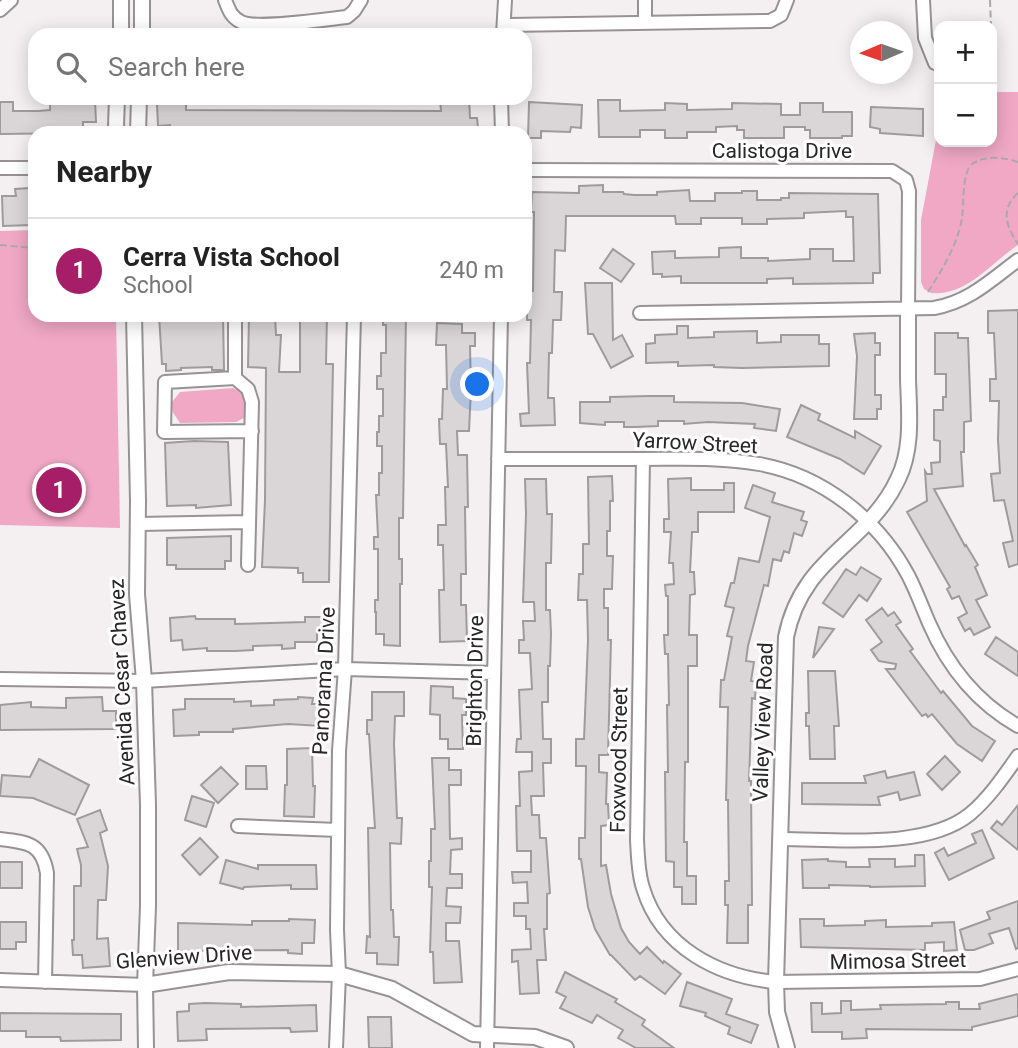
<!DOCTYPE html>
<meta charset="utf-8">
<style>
body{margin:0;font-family:Roboto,sans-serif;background:#f2f2f2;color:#222}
.controls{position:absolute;right:21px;top:21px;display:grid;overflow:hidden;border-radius:14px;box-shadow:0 4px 18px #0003}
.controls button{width:63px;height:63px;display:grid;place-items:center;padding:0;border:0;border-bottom:2px solid #e0e0e0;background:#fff;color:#222;font:35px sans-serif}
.compass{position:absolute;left:850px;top:21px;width:63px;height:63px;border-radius:50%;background:#fff;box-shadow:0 4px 18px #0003;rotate:268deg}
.you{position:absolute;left:478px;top:385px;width:24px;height:24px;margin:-18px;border:5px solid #fff;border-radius:50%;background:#1a73e8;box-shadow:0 0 0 10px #1a73e833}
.badge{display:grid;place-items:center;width:46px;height:46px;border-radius:50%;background:#a51e67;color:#fff;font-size:23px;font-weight:700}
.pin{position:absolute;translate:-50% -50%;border:4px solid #fff;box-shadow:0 2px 7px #0006}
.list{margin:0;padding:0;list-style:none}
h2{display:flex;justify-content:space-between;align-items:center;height:91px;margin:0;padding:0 28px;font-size:30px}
h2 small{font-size:23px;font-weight:400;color:#767676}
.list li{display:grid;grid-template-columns:46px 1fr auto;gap:21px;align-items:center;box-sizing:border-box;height:105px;padding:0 28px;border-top:2px solid #e0e0e0}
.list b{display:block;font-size:26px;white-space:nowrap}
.list p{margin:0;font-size:23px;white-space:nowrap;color:#767676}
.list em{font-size:23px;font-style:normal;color:#767676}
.icon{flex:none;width:38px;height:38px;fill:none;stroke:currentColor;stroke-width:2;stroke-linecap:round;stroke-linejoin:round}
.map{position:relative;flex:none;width:1018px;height:1048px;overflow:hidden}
.search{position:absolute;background:#fff;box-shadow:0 4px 18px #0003;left:28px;top:28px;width:504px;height:77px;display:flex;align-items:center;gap:18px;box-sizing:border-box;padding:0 24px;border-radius:21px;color:#767676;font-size:26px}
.panel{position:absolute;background:#fff;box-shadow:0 4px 18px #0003;left:28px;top:126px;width:504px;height:196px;border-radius:21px}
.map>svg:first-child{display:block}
.green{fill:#f0a8c5}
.building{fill:#dad6d7;stroke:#9f9b9c;stroke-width:2}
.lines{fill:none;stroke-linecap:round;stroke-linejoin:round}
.minor-casing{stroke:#979394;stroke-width:16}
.tertiary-casing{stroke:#979394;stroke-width:18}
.path{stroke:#aca9ab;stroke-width:2;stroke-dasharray:7 3.5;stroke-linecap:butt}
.minor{stroke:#fff;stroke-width:12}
.tertiary{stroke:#fff;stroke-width:14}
.labels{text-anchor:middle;stroke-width:6;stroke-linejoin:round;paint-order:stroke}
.street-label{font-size:21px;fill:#282627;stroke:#fff}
</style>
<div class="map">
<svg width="1018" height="1048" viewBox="0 0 1018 1048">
<rect width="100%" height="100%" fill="#f4f0f2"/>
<path class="green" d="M 992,92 L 1018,92 L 1018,245 C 992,262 966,297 931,293 L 924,289 L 921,282 L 921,220 L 939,124 L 939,142 L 992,142 Z
M 35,230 L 35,315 L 116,315 L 120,528 L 0,525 L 0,231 Z
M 233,388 L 240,391 L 246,399 L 244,418 L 236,422 L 180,423 L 172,411 L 172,402 L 180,392 Z"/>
<path class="building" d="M 469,98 L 470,118 L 477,118 L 478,128 L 417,133 L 356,131 L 356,133 L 328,133 L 328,131 L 299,130 L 299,133 L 234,130 L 234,133 L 170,133 L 170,125 L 158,126 L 157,104 L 186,102 L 186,110 L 441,111 L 440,100 Z
M 95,100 L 96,122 L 83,122 L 83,133 L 0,134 L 0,102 L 13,102 L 13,111 L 38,111 L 50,110 L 50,101 Z
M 598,100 L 620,100 L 620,111 L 665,110 L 665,103 L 687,104 L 687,110 L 732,109 L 732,103 L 781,104 L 781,115 L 800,115 L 800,103 L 823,103 L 823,112 L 852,112 L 852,136 L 842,136 L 842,138 L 810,138 L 810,130 L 805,130 L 805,127 L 784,127 L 784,138 L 744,138 L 744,130 L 737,130 L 737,126 L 716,127 L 716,132 L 687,132 L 687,138 L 665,138 L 665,130 L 640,130 L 640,137 L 599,137 Z
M 529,102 L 582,105 L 581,128 L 571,127 L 570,132 L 541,131 L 541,138 L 528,138 Z
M 871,107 L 923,109 L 923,136 L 880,133 L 880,129 L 870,127 Z
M 603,185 L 603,192 L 623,192 L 624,194 L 634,195 L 657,195 L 657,192 L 689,190 L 690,201 L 715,201 L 715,193 L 742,193 L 742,191 L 757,191 L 757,200 L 781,200 L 781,198 L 789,198 L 789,193 L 878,194 L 880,273 L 873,273 L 873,283 L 793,284 L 793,278 L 767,279 L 767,283 L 681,283 L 681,276 L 662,277 L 662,274 L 653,274 L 652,252 L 675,251 L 675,258 L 719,257 L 719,248 L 741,247 L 741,258 L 768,258 L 768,261 L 810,259 L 810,249 L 833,249 L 833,261 L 854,261 L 853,217 L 846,217 L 846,211 L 804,213 L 804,218 L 767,219 L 767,224 L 742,224 L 742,218 L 701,218 L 701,224 L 676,224 L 675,216 L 566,216 L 565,251 L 555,250 L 554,292 L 562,292 L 561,320 L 553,320 L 552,353 L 549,353 L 548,398 L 554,398 L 555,425 L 521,426 L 520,414 L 529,413 L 527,363 L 530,363 L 531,320 L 527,320 L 527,291 L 533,291 L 534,212 L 531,212 L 532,192 L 579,193 L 579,186 Z
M 30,188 L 31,225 L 3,226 L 2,196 L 16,196 L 15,189 Z
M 613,249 L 634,264 L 621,282 L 600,268 Z
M 585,283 L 612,283 L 613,340 L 622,335 L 633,356 L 611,368 L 593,334 L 588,334 Z
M 1018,310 L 1018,564 L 1009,567 L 1003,543 L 1013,541 L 1004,500 L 994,501 L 991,474 L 1000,473 L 998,440 L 999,401 L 990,401 L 990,379 L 996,379 L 994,333 L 988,333 L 988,311 Z
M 159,315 L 223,315 L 224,370 L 212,370 L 212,367 L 181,368 L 181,370 L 166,371 L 166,364 L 162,364 Z
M 249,315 L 275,315 L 276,335 L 281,335 L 279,372 L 300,372 L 300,315 L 327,315 L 326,364 L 333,364 L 329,582 L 303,582 L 303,573 L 298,573 L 298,568 L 262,567 L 265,500 L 266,368 L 248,367 Z
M 383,315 L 406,315 L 403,518 L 399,518 L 399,559 L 402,559 L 402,584 L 400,584 L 400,646 L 384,645 L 384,634 L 376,634 L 376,612 L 375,612 L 375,600 L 378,600 L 378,549 L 374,549 L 374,537 L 378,537 L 376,495 L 379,495 L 379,473 L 382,473 L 382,446 L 377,446 L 377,432 L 379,432 L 379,416 L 383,416 L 383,389 L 377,389 L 377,376 L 381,376 L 381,353 L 386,353 L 386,325 L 383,325 Z
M 437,323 L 462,324 L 462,333 L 475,333 L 475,346 L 470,346 L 471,389 L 469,431 L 457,431 L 458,455 L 467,455 L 468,507 L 465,507 L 466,574 L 461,574 L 461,605 L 466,605 L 467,641 L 440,642 L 439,590 L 444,590 L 443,545 L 438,545 L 438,525 L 446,525 L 445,487 L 448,487 L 446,444 L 440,444 L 439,419 L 442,419 L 443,389 L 447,389 L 446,345 L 436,345 Z
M 677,326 L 688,326 L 688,338 L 714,337 L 714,332 L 757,331 L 757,343 L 781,342 L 781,335 L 819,335 L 819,344 L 829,344 L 829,366 L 742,368 L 714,367 L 714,365 L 678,366 L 678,362 L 646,363 L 646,344 L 655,343 L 655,335 L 677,334 Z
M 875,333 L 875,343 L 880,343 L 880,355 L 875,355 L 875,395 L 881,395 L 881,409 L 877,409 L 877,419 L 854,419 L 857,356 L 854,334 Z
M 935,333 L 958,333 L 958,338 L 968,338 L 971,421 L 964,422 L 964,452 L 961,452 L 963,486 L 934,489 L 965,546 L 966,545 L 978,565 L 975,567 L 987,595 L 976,600 L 990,627 L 974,635 L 970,628 L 965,631 L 958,618 L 967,613 L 959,596 L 952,599 L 947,589 L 950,587 L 907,512 L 927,501 L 925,471 L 927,474 L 932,474 L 931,463 L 940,462 L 940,441 L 934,440 L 934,410 L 943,410 L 943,397 L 946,397 L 946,374 L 935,374 Z
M 649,396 L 674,396 L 674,402 L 742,403 L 780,409 L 776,431 L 754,428 L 755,424 L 708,422 L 684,424 L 684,421 L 658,421 L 658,426 L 635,427 L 624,427 L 624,422 L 605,422 L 605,425 L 580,423 L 580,402 L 610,402 L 610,397 Z
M 801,405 L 820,414 L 818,420 L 855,438 L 855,431 L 881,446 L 864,474 L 840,459 L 787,437 Z
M 194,441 L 228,442 L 231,505 L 196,508 L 196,505 L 167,506 L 165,443 Z
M 612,476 L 613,501 L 610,501 L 610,531 L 607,531 L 607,556 L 613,556 L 612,589 L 604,589 L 604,608 L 608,608 L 608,640 L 611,640 L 608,755 L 599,755 L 599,772 L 607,773 L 606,804 L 608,804 L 609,825 L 601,826 L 601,866 L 606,865 L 611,894 L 621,928 L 629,942 L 640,954 L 647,947 L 663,963 L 664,961 L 681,974 L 665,994 L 640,976 L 635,980 L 611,955 L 610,955 L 595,929 L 588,907 L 581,859 L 579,859 L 579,838 L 585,838 L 586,766 L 576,766 L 576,739 L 584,739 L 588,640 L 587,600 L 578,600 L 579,574 L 583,574 L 583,544 L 589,544 L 588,477 Z
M 691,478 L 691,490 L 724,490 L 724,483 L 734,483 L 734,512 L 698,512 L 698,532 L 692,532 L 690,572 L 694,572 L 695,594 L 690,595 L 689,635 L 697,635 L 697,666 L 688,666 L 688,762 L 685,762 L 684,842 L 687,842 L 687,876 L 696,876 L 696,904 L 682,904 L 682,887 L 674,887 L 674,862 L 666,861 L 665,772 L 668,772 L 667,705 L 669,705 L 668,654 L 665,654 L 664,635 L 668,635 L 668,596 L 666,596 L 665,585 L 674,584 L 673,563 L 669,563 L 671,532 L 664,532 L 664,519 L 669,519 L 668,479 Z
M 525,479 L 546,479 L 547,514 L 552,514 L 551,563 L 546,563 L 546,610 L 550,610 L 551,634 L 550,666 L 548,666 L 548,702 L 542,702 L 543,739 L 551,739 L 551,763 L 543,763 L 544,796 L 531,796 L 532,815 L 539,815 L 540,838 L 546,838 L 550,893 L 547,894 L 547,929 L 544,929 L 546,960 L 537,960 L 539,993 L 520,994 L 518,961 L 512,962 L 512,950 L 531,949 L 530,929 L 526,929 L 526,916 L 514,916 L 514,903 L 528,903 L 527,882 L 513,883 L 512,872 L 531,872 L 531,851 L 517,851 L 516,806 L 520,806 L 519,772 L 532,771 L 532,752 L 516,752 L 517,739 L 521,739 L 519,690 L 532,689 L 530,653 L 519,653 L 519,640 L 524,640 L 523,621 L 535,621 L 534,602 L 523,602 L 526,514 Z
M 753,485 L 775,493 L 772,502 L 804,512 L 801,520 L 807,522 L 802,536 L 794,533 L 789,553 L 784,551 L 781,561 L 773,559 L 768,586 L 764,585 L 748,646 L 746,661 L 754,662 L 751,681 L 756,682 L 755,699 L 752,698 L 749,781 L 751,781 L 752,905 L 748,905 L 748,943 L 727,943 L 728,905 L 725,905 L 725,881 L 729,881 L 728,800 L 726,800 L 728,707 L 720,707 L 721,680 L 724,680 L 732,637 L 727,636 L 734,608 L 725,606 L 731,583 L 734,583 L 739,558 L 759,562 L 770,517 L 745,508 Z
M 231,536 L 231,561 L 225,561 L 225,569 L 176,569 L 176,565 L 167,565 L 167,538 Z
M 861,567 L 881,579 L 867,601 L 859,595 L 843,617 L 823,603 L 846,569 L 856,575 Z
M 882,608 L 888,616 L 894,612 L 901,622 L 896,625 L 913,649 L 910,651 L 941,693 L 943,691 L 972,726 L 995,741 L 982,761 L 957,744 L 932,714 L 928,717 L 926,714 L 922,716 L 886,669 L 895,669 L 896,664 L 879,661 L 871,650 L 882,642 L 866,620 Z
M 195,616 L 196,619 L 235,619 L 235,624 L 305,622 L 305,617 L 327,617 L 327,631 L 317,631 L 317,642 L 295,642 L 295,648 L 282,649 L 282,645 L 253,646 L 253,650 L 235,651 L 207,651 L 207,648 L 183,650 L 182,640 L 171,641 L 170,618 Z
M 819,627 L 834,629 L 813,658 Z
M 996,637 L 1018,652 L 1018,676 L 985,654 Z
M 808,671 L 835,671 L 839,726 L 834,726 L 835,759 L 810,759 L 809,726 L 806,726 L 806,713 L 809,713 Z
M 431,686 L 453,687 L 453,698 L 466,699 L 466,715 L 462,715 L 463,749 L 448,749 L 448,739 L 440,739 L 440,715 L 430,714 Z
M 372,692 L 404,692 L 404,716 L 395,716 L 394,744 L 397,818 L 402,818 L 401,844 L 390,843 L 391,910 L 393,910 L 394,937 L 399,937 L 398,965 L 377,964 L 377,953 L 366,953 L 367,936 L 370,937 L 368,828 L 375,828 L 369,734 L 367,734 L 367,720 L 372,720 Z
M 102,697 L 103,711 L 116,711 L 116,729 L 0,730 L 0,705 L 31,702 L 31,707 L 66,708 L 66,698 Z
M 298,697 L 313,698 L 312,704 L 322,704 L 321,726 L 288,724 L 233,729 L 233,732 L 199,732 L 199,735 L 174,736 L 173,710 L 185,709 L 185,699 L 234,699 L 234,702 L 251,701 L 251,706 L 274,705 L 274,700 L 298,699 Z
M 312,748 L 313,786 L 315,786 L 314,817 L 284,816 L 285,785 L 287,785 L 287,749 Z
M 945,756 L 960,772 L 942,790 L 927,774 Z
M 432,758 L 449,758 L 449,770 L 461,770 L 461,785 L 449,785 L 450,839 L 462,838 L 462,849 L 451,850 L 450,874 L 462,874 L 462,888 L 447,888 L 446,906 L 461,907 L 460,923 L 446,923 L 446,941 L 459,941 L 462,982 L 434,983 L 433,952 L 430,952 L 432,887 L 429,887 L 429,861 L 431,861 L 431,829 L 435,829 Z
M 39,759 L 89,785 L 75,815 L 33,798 L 0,796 L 2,775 L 30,777 Z
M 246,766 L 266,766 L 267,789 L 246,789 Z
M 221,767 L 238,784 L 218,803 L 201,785 Z
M 885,771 L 887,778 L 914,772 L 920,795 L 900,800 L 898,792 L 878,797 L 880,805 L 802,804 L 802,783 L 866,783 L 864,776 Z
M 192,796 L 214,803 L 206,827 L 185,820 Z
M 1018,805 L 1018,850 L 991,828 L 997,821 L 1002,825 Z
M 100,810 L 107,830 L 100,833 L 108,866 L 106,900 L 98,900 L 97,939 L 108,938 L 110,966 L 83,968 L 82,955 L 73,955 L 72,940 L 74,940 L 74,886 L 81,886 L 81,865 L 77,849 L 88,847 L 77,819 Z
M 982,830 L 994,858 L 949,880 L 935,853 L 944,848 L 948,856 L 976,843 L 972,834 Z
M 200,838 L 218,857 L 200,875 L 182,855 Z
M 915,855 L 924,855 L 925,886 L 870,887 L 870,886 L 829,885 L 829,888 L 803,888 L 802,860 L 828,859 L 828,861 L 846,862 L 846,867 L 870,867 L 869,859 L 895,859 L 895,867 L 915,866 Z
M 226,860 L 258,869 L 258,865 L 316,865 L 317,889 L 291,889 L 291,885 L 244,887 L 243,889 L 220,883 Z
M 0,862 L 22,862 L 22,888 L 0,888 Z
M 1018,901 L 1018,948 L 1016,949 L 1009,928 L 989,934 L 993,943 L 974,950 L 965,950 L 960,930 L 990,919 L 987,912 Z
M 289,919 L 315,920 L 314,943 L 302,943 L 302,954 L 288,953 L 288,950 L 178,951 L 178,923 L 252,925 L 252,921 L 289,921 Z
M 800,919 L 824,919 L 824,926 L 865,925 L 865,921 L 886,920 L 886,927 L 932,926 L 932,923 L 954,922 L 957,950 L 944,951 L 944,942 L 925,943 L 925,950 L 801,947 Z
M 0,922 L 26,922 L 26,942 L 16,942 L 16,949 L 0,949 Z
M 565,972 L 617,999 L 615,1002 L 645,1020 L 642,1025 L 674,1048 L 636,1048 L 618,1038 L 623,1030 L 605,1020 L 597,1015 L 592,1023 L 560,1008 L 566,997 L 556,992 Z
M 687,982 L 732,999 L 726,1014 L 758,1025 L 751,1043 L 728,1034 L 730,1027 L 705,1016 L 706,1013 L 680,1006 Z
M 1018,994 L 1018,1016 L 972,1027 L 972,1030 L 866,1029 L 867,1038 L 842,1039 L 842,1032 L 812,1032 L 811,1003 L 822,1003 L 822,1014 L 841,1013 L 841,1001 L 851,1001 L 851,1010 L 881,1009 L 880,1005 L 946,1004 L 946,1002 L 959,1002 L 959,1009 L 980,1009 L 979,1004 Z
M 205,1003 L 241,1004 L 241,1007 L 316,1005 L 317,1031 L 291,1032 L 290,1028 L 206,1029 L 207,1040 L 178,1041 L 177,1012 L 189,1011 L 189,1004 Z
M 0,1013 L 121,1014 L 121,1040 L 61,1041 L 60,1037 L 26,1037 L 26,1031 L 0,1031 Z
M 368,1017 L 391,1017 L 392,1048 L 369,1048 Z"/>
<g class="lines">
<g class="minor-casing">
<path id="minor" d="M 225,0 C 229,10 231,17 241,22 C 259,30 325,19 347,17 L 354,11 L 361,0
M 645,0 L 645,23
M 923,0 L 925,38 L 935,63
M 0,10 L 11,0
M 504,25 L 770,21 L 781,15 L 787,0
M 503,35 L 505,0
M 501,98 L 502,133
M 0,168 L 35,168
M 525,170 L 892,171 L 906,180 L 909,191 L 908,310
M 640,313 L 934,308 C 969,302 991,280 1018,260
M 235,315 L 235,378 L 248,389 L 252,402 L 248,565
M 235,378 L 165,382 L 164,432 L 252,431
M 498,459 C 546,459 594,459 642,459 C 681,459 720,457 759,464 C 822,475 878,519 908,575 C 916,590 922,607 929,623 C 948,667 976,702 1018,726
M 643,459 L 637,840 C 638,856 638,873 643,888 C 661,948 719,977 776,982 L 980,979 L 1018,969
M 138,524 L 248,522
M 0,679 L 144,681 L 345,669 L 494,673
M 238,826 L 338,830
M 0,839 C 27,842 42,843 47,873 L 45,982
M 781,839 C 836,839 926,850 970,814 C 989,798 1004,776 1018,756
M 0,980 L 145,985
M 336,1048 L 339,974 L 337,930 L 339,751 L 345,669 L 354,315
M 487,1048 L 501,315"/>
</g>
<g class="tertiary-casing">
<path id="tertiary" d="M 121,35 L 121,0
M 142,35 L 142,0
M 117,98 L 116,126 L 118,133
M 138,133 L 139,98
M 134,315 L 138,501 L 137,594 L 144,681 L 148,805 L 148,906 L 145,985 L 146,1048
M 145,985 L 229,972 L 339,974 L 392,989 L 473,1034 L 535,1037 L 566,1048
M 787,1048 L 777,1012 L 776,982 L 786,637 C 802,556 868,544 898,479 C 913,449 909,412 908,379 C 908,356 908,333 908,310"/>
</g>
<path class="path" d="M 990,0 L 991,26
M 1018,193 C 1000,209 1006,226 1018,244
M 0,245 L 35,248
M 928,292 C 943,268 957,246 962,218 C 964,205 962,174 971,165 C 982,155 1005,157 1018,162"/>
<use href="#minor" class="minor"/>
<use href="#tertiary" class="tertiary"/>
</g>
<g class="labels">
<g class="street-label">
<text x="782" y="158">Calistoga Drive</text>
<text transform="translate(695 443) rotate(3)" y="7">Yarrow Street</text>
<text transform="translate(324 681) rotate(-87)" y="7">Panorama Drive</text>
<text transform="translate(475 681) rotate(-89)" y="7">Brighton Drive</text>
<text transform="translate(122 682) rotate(-93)" y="7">Avenida Cesar Chavez</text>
<text transform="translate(763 722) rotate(-88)" y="7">Valley View Road</text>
<text transform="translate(619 760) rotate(-89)" y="7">Foxwood Street</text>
<text transform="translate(184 957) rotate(-4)" y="7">Glenview Drive</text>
<text transform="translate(898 961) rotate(-1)" y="7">Mimosa Street</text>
</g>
</g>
</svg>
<div class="controls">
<button>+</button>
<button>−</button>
</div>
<svg class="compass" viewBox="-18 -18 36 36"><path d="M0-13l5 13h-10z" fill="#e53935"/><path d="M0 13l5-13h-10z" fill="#767676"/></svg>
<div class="you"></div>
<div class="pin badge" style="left:59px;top:490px">1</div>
<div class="search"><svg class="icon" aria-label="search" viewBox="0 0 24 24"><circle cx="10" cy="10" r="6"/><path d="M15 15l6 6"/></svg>Search here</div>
<section class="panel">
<h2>Nearby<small></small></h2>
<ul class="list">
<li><span class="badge">1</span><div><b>Cerra Vista School</b><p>School</p></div><em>240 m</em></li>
</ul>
</section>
</div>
